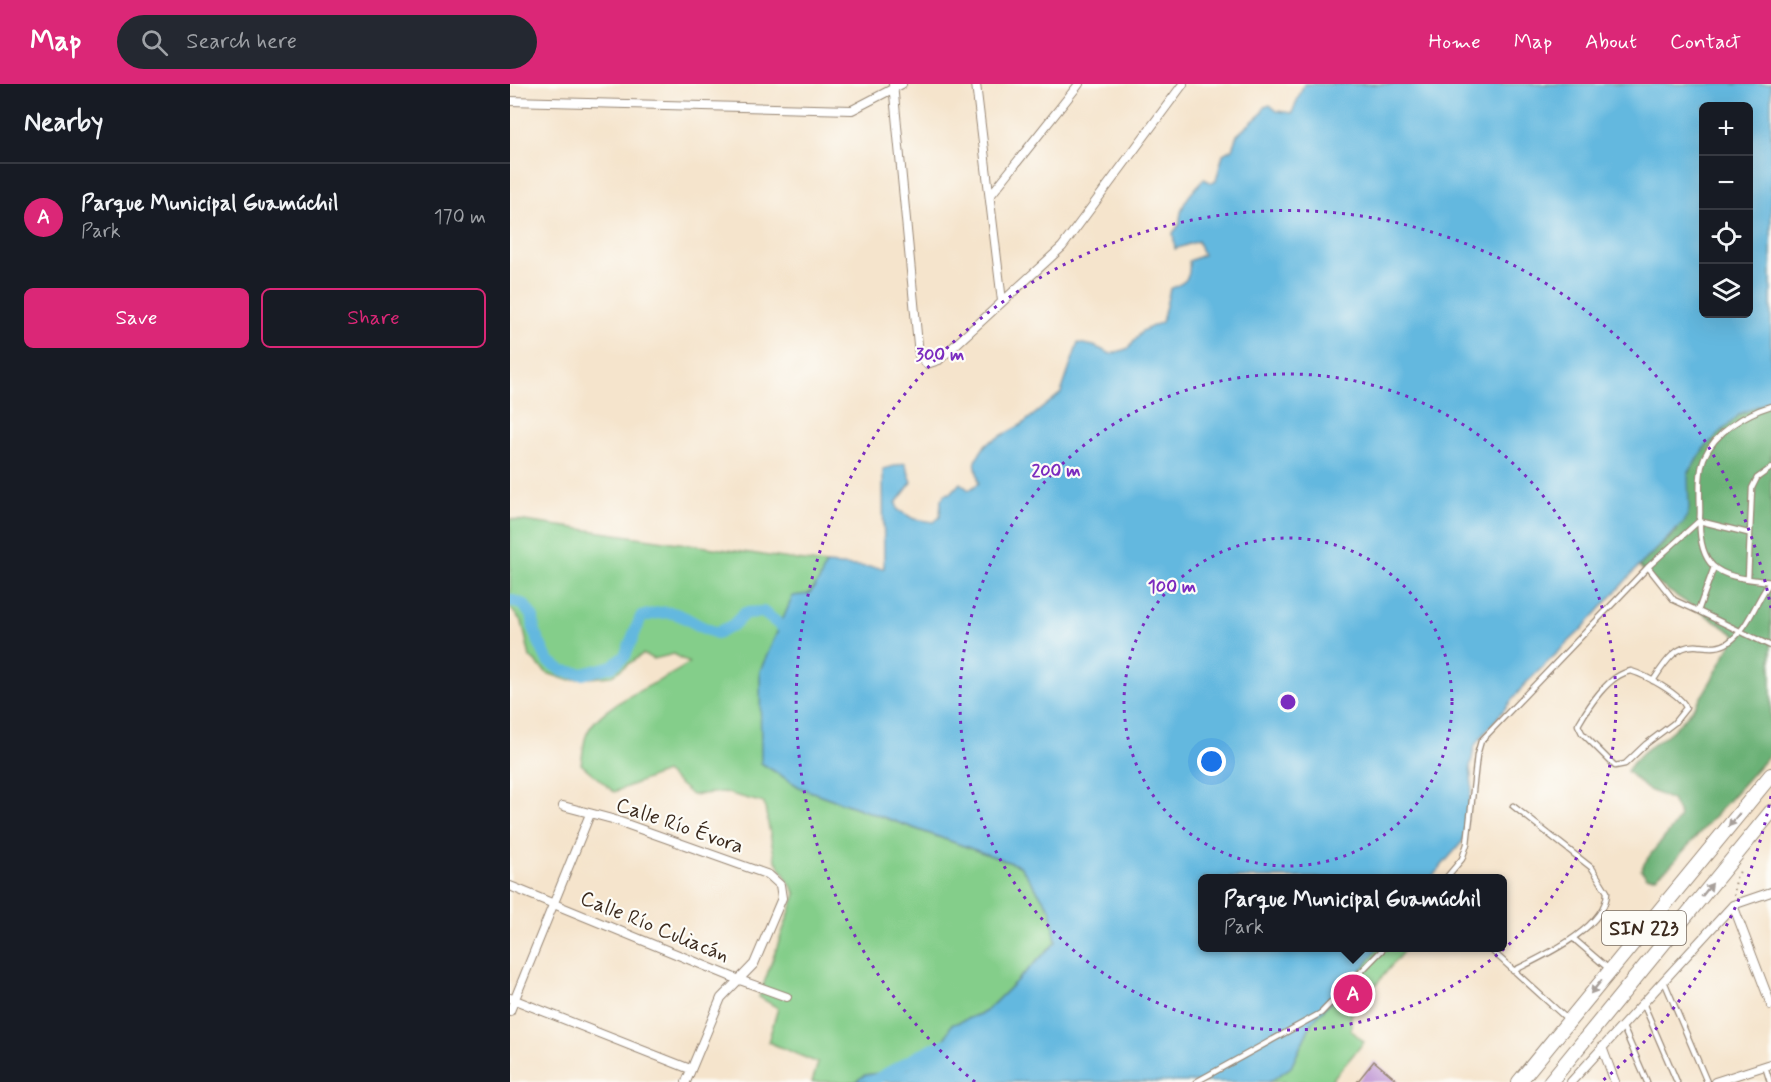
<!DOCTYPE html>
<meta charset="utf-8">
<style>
body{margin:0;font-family:Mynerve,sans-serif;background:#242831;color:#f1f3f6}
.controls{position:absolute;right:18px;top:18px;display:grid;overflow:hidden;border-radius:9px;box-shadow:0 6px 24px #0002}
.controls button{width:54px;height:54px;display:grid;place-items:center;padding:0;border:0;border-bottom:2px solid #363941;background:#171b24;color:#f1f3f6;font:30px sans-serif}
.you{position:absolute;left:702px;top:678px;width:21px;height:21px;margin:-15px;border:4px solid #fff;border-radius:50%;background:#1a73e8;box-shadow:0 0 0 9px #1a73e833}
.badge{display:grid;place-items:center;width:39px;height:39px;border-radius:50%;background:#db2777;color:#fff;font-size:20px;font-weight:700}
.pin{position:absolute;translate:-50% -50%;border:3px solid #fff;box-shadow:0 2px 6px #0006}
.popup{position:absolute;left:688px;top:790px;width:309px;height:78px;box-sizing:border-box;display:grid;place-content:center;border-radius:9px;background:#171b24;filter:drop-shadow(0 2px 4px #0005);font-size:20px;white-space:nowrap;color:#9ea1a6}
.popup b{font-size:22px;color:#f1f3f6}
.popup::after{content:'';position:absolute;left:50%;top:100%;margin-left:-12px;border:12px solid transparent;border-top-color:#171b24}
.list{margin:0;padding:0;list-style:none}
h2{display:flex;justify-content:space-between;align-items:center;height:78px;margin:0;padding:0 24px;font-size:26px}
h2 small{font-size:20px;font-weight:400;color:#9ea1a6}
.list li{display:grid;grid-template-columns:39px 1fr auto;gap:18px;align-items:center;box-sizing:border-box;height:108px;padding:0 24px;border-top:2px solid #363941}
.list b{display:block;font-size:22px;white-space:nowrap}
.list p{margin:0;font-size:20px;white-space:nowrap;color:#9ea1a6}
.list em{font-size:20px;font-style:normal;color:#9ea1a6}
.actions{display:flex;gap:12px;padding:18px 24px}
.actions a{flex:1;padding:14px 0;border:2px solid #db2777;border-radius:9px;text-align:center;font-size:21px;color:#db2777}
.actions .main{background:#db2777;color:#fff}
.icon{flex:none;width:33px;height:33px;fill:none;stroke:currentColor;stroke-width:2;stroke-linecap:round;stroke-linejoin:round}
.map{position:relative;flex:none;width:1261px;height:998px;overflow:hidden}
header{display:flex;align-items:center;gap:36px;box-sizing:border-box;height:84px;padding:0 30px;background:#db2777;color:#fff}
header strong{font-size:28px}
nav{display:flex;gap:33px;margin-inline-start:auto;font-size:21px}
.search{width:420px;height:54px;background:#242831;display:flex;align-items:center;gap:15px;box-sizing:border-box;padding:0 21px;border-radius:33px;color:#9ea1a6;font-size:22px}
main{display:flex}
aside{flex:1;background:#171b24}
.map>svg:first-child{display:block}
.green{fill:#84ce8a;stroke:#607c54;stroke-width:1.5}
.forest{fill:#6bb176;stroke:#536e4a;stroke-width:1.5}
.water{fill:#63b8df;stroke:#4f717e;stroke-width:1.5;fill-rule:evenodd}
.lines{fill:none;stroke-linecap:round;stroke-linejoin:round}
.canal{stroke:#63b8df;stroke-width:12}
.building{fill:#bd93d3}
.service-casing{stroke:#988775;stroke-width:7}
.minor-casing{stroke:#988775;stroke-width:10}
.primary-casing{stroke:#988775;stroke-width:16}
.path{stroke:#988775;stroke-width:2;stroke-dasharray:1.5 4.5;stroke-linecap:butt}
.service{stroke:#fff;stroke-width:4.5}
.minor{stroke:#fff;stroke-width:8}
.primary{stroke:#fff;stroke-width:14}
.oneway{fill:#a79f9a}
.ring{fill:none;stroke:#7b2cbf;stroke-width:3;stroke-dasharray:3 6}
.labels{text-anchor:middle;stroke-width:4.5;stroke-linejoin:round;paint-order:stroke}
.shield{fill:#fdfcf7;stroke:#75695f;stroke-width:1.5}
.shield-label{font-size:20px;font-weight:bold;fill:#3b2a1e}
.street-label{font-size:21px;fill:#3b2a1e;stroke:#fdfcf7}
.centre{fill:#7b2cbf;stroke:#fdfcf7;stroke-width:3}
.ring-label{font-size:18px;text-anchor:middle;font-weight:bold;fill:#7b2cbf;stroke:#fdfcf7;stroke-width:4.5;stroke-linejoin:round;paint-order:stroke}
</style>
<header>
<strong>Map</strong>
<div class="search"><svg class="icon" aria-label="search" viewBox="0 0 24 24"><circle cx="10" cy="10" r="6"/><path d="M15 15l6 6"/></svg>Search here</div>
<nav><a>Home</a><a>Map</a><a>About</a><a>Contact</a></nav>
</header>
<main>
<aside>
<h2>Nearby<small></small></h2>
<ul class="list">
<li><span class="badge">A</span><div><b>Parque Municipal Guamúchil</b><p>Park</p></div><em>170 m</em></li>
</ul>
<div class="actions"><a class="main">Save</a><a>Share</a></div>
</aside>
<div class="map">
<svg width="1261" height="998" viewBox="0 0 1261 998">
<rect width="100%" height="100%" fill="#fdfcf7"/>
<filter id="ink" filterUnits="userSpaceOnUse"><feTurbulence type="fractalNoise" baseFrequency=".0167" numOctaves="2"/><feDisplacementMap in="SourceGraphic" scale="12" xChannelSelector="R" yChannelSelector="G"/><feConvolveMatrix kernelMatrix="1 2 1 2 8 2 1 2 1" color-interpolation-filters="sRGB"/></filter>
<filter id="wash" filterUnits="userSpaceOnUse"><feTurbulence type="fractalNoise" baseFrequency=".008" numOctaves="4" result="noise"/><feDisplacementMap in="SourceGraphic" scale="24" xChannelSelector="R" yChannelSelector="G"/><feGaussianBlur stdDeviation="1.35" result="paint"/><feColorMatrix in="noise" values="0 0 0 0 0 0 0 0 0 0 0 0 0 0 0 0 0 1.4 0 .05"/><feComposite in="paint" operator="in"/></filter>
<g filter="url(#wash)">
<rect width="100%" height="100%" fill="#f5e4cc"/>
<path class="green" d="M 0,435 L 316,480 L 309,498 L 298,510 L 251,679 L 291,704 L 510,782 L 541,826 L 546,858 L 475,928 L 441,941 L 432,962 L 397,985 L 355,991 L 345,998 L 302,998 L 308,979 L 258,958 L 268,924 L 249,913 L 286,810 L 265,775 L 254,719 L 213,708 L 182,711 L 155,688 L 104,708 L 71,680 C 73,671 73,660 76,652 C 87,619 152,600 179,579 L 164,570 L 144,575 L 133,570 L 101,592 L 57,596 L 37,589 L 20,573 L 12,538 L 0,524 Z
M 868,864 L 896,864 L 841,931 L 841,946 L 854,958 L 820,998 L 759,998 L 781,983 L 802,938 L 856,880 Z"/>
<path class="forest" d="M 1258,315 L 1261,316 L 1261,669 L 1160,782 L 1146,793 L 1137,793 L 1131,786 C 1140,765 1160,752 1170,732 L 1162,716 L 1137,705 L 1117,687 C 1132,664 1147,661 1165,644 C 1192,620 1208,583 1226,551 L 1142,496 L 1129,482 L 1167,447 L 1178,390 L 1194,364 L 1230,329 Z"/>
<path class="water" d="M 794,0 L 1261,0 L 1261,316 L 1230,330 L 1194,364 L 1178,390 L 1179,426 L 1175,437 L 1129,482 L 1070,547 L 1015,600 L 965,661 L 960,683 L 962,702 L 953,757 L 921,794 L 693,794 L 693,864 L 868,864 L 856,880 L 802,938 L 781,983 L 759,998 L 345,998 L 355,991 L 397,985 L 432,962 L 441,941 L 475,928 L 546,858 L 541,826 L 510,782 L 291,704 L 251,679 L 250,587 L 283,512 L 299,510 L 309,497 L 316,480 L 374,484 L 373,385 L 395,379 L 402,398 L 386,419 L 388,426 L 404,435 L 424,438 L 430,433 L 431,416 L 435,410 L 441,409 L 450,399 L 459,406 L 469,399 L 465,377 L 476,360 L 511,341 L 551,309 L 568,259 L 584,262 L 601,270 L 619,264 L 632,247 L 652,238 L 660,205 C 676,198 681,195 679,177 L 693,171 L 688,157 L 665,165 L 663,149 L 670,140 C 669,120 682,108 694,95 L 702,99 L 706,97 L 713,70 L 722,65 L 727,51 L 752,29 L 754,23 L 760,21 L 767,27 L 782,29 ZM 1194,22 L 1238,22 L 1238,230 L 1194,230 Z"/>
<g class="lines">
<path class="canal" d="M 0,516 L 14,521 L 23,534 L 24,547 L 38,577 L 53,587 L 73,590 L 102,582 L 115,572 L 131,533 C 173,520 172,538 207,549 L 222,542 L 235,529 L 253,528 L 283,551
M 362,998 L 421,965 L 447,957"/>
</g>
<g id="blocks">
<path class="building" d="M 864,977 L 889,998 L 847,998 Z"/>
</g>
</g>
<g filter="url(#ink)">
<use href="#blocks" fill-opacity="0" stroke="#988775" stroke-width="1.5"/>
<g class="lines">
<g class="service-casing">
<path id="service" d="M 1204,483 L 1188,527 L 1261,562
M 1238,495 L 1242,404 L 1247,394 L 1261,384
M 1260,498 C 1242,495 1217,495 1203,482 C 1190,469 1189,446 1190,429 C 1190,412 1188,391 1194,374 C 1205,348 1235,330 1261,322
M 1188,527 L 1164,516 L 1138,483 L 1189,437 L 1238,449
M 1121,587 C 1135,591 1172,611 1176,624 L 1164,639 L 1136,660 L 1115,680 L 1105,682 L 1072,649 L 1068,641 C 1079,622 1098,591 1121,587 Z
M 1143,597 C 1154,580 1165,560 1188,562 C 1199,563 1209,565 1219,558 C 1239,544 1246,516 1261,497
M 936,794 L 952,775 L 957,760 L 967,671 L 971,657 L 1138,483
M 1064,855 L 1100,886
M 979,864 L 1057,935
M 1003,887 C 1031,873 1097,844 1097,808 L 1082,784 L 1003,722
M 1154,897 L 1197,998
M 1133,919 L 1167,998
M 1113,943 L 1137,998
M 1255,982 L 1260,998
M 686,998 L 811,929 L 874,864"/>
</g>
<g class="minor-casing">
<path id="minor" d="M 383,0 L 409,271 L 417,280 L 429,276 L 552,163 L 673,0
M 466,0 L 492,217
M 0,17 L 342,26 L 392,0
M 480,112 L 569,0
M 53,722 L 102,735 L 259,791 L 270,801 L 272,814 L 244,880 L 211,914 L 176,998
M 0,802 L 227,895 L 277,913
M 1223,821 L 1261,921
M 0,914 L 180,985
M 0,927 L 80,730
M 1092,963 L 1105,998
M 1061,998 L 1223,821 L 1261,808
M 1205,998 L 1261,980"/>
</g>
<g class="primary-casing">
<path id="primary" d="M 1009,998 L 1261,691
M 1040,998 L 1261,728"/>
</g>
<path class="path" d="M 1224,812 L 1226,794 L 1232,784"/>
<use href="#service" class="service"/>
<use href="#minor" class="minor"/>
<use href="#primary" class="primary"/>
</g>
<defs><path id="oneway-solid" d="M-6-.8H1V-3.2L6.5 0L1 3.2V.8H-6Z" transform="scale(1.5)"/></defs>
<g class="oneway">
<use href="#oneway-solid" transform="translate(1224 736) rotate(130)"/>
<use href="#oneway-solid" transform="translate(1197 806) rotate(-51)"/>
<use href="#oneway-solid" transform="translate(1086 903) rotate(129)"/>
</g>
</g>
<g class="ring">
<circle cx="778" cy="618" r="164"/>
<circle cx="778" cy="618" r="328"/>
<path d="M1261 712A492 492 0 0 1 1091 998M465 998A492 492 0 1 1 1261 524"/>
</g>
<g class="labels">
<rect class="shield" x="1092" y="827" width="84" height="34" rx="4.5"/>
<g class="shield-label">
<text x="1134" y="851">SIN 223</text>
</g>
<g class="street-label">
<text transform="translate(170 741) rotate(19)" y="7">Calle Río Évora</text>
<text transform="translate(145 842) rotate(22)" y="7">Calle Río Culiacán</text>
</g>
</g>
<circle cx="778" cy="618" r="9" class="centre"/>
<g class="ring-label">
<text x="430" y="276">300 m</text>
<text x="546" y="392">200 m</text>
<text x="662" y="508">100 m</text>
</g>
</svg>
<div class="controls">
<button>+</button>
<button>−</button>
<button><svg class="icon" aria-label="locate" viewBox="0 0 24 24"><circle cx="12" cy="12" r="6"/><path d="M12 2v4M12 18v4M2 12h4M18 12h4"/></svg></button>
<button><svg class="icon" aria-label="layers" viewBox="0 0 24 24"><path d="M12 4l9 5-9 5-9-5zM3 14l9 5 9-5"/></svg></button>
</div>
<div class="you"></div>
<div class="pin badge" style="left:843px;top:910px">A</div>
<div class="popup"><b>Parque Municipal Guamúchil</b>Park</div>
</div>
</main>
